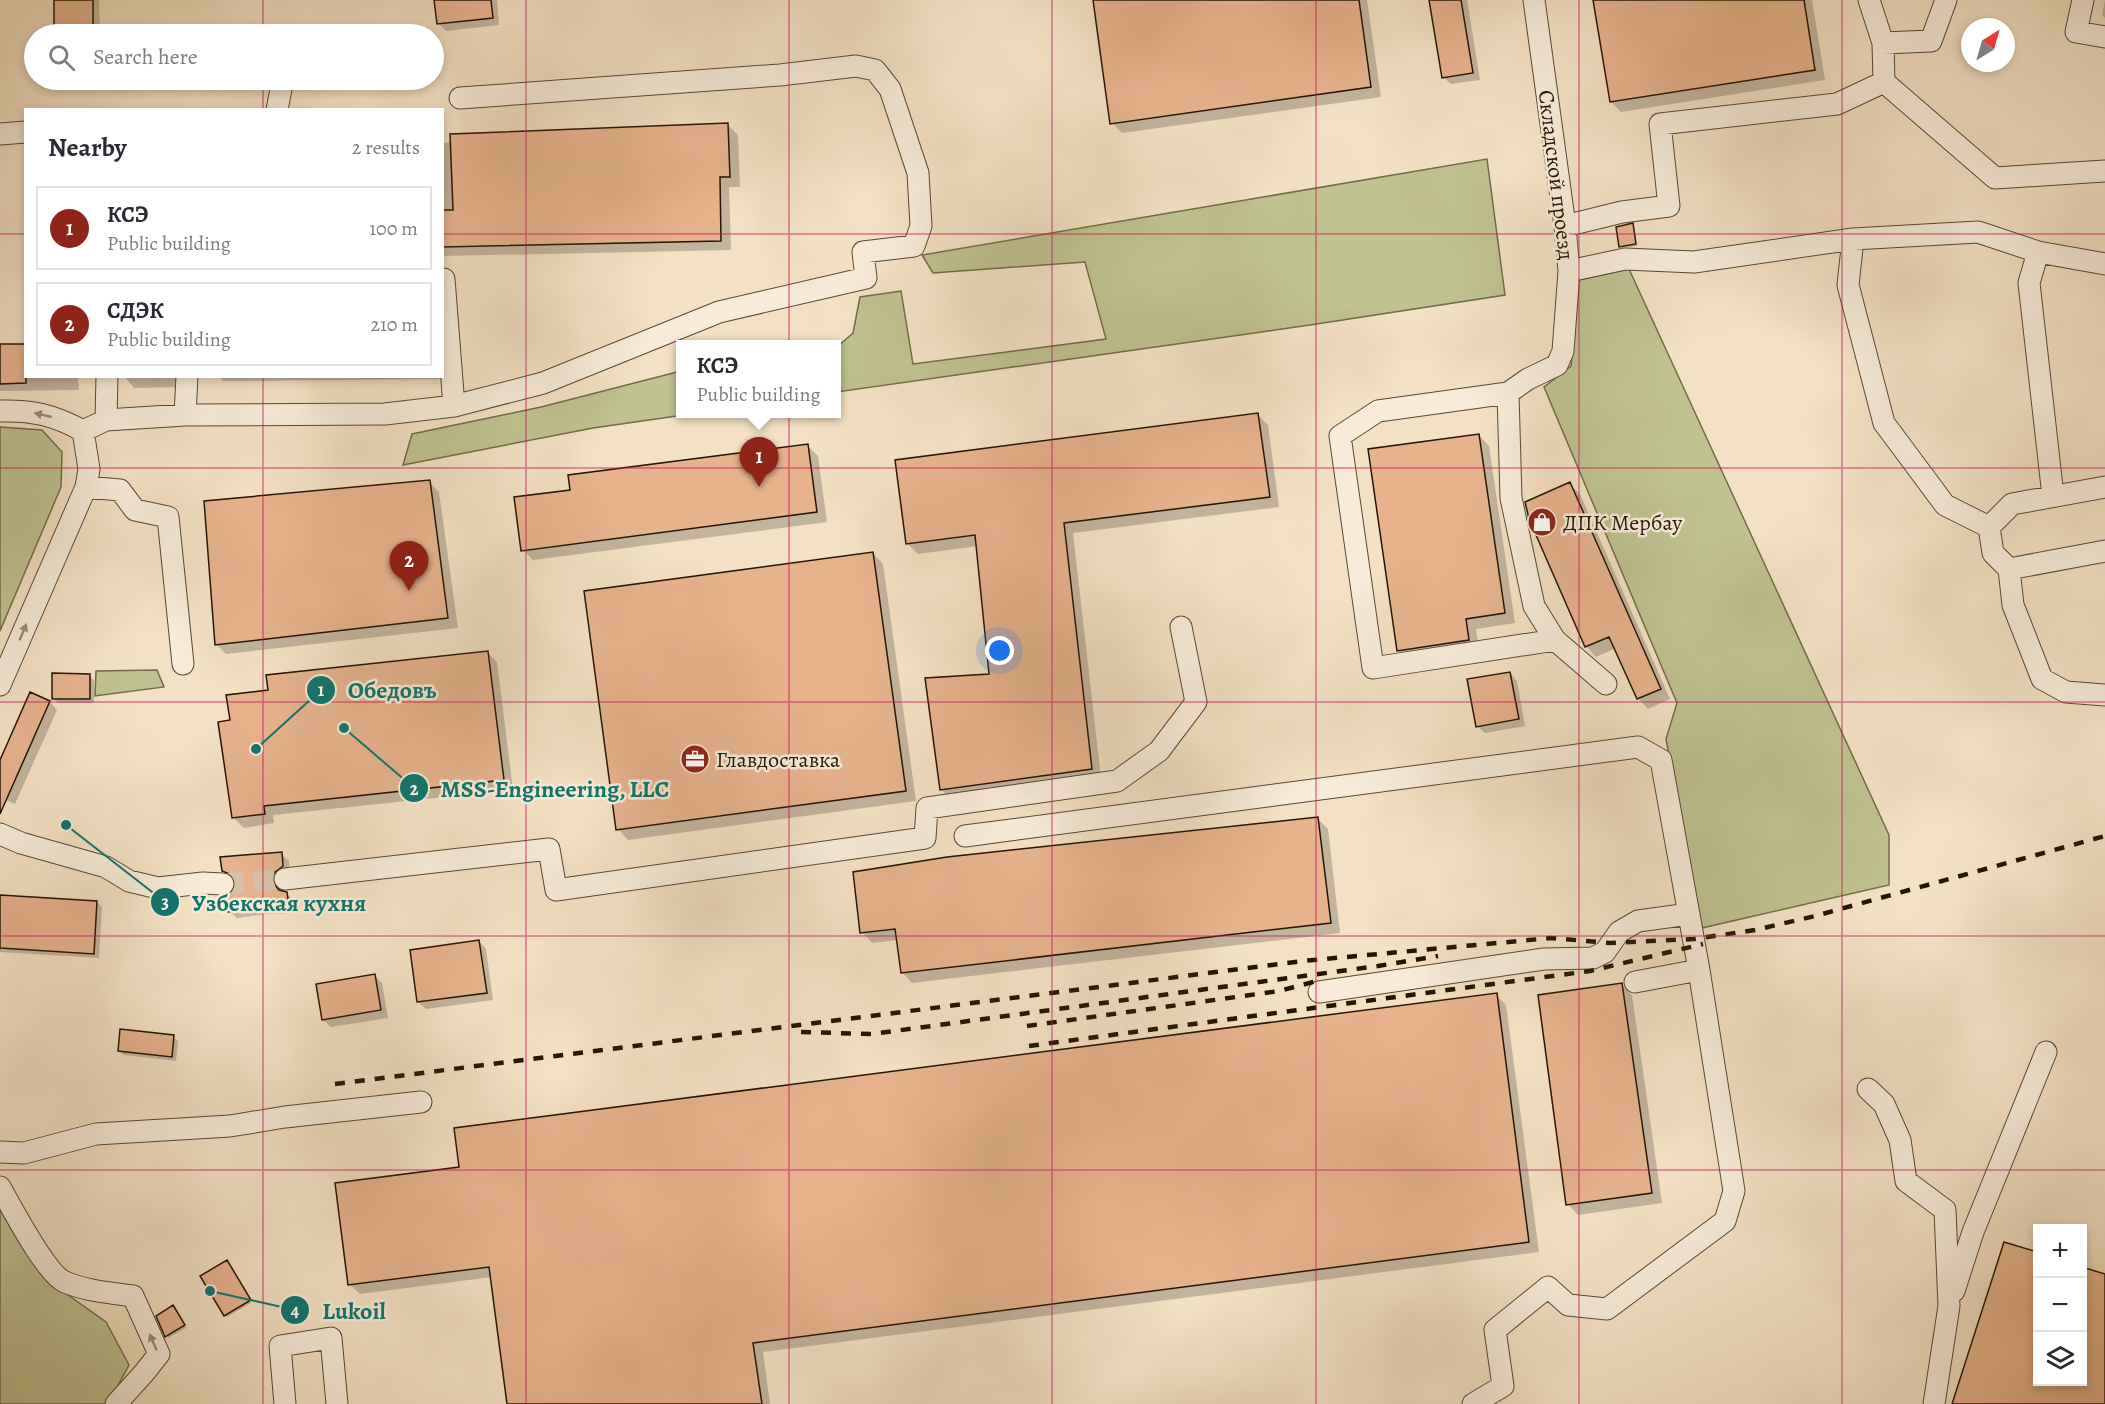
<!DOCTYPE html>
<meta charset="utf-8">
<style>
body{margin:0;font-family:Alegreya,serif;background:#f2f2f3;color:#2b2b33}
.controls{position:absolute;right:18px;bottom:18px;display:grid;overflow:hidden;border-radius:0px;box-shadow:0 3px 9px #0003}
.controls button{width:54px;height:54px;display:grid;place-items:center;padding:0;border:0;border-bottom:2px solid #e1e1e2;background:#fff;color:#2b2b33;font:30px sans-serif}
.compass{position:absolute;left:1961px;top:18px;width:54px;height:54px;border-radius:50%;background:#fff;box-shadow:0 3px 9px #0003;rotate:37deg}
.you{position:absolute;left:1000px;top:651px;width:21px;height:21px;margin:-15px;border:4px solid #fff;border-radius:50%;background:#1a73e8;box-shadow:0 0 0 9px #1a73e833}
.badge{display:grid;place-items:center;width:39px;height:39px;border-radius:50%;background:#8f2418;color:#fff;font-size:20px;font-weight:700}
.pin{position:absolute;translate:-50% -50px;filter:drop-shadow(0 2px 3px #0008)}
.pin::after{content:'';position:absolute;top:32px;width:21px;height:18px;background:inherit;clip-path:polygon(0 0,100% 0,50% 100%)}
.popup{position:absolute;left:676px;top:340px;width:165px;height:78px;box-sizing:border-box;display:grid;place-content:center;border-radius:0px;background:#fff;filter:drop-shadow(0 2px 4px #0005);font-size:20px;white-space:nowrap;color:#7c7c81}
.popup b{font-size:22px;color:#2b2b33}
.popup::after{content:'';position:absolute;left:50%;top:100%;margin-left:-12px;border:12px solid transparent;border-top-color:#fff}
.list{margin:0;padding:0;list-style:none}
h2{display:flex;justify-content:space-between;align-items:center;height:78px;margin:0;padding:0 24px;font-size:26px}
h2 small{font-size:20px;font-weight:400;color:#7c7c81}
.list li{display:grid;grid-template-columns:39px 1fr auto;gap:18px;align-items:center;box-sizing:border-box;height:84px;margin:0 12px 12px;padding:0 12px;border:2px solid #e1e1e2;border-radius:0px}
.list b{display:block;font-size:22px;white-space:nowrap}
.list p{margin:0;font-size:20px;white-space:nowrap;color:#7c7c81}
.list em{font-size:20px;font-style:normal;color:#7c7c81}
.icon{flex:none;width:33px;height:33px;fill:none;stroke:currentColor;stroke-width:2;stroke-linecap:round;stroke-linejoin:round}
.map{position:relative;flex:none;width:2105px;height:1404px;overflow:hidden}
.search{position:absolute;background:#fff;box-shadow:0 3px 9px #0003;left:24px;top:24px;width:420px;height:66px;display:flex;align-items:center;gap:15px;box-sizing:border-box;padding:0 21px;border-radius:33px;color:#7c7c81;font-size:22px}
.panel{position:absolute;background:#fff;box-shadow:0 3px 9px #0003;left:24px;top:108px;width:420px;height:270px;border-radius:0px}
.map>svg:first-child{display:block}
.green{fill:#c0c290;stroke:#726c48;stroke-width:1.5}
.shadow{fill:#0003}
.building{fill:#e6b38d;stroke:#241501;stroke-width:1.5}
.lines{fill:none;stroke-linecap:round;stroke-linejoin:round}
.minor-tunnel{stroke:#d5c2a6;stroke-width:21;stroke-dasharray:21 10;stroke-linecap:butt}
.minor-casing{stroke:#584832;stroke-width:23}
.minor{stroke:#f8ecd8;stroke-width:21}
.rail{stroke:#241501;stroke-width:4.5;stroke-dasharray:10 10;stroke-linecap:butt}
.oneway{fill:#998b77}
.grid{fill:none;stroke:#c2185b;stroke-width:1.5;stroke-opacity:0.55}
.labels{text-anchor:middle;stroke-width:5;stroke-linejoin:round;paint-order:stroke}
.street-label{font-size:22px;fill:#241501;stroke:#f8ecd8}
.poi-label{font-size:22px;fill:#241501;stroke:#f8ecd8;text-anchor:start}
.leader{fill:none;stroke:#0f766e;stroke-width:2}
.callout-dot{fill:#0f766e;stroke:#f8ecd8;stroke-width:2}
.mark-label{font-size:18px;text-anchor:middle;font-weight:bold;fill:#fff}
.callout-label{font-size:24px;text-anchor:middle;font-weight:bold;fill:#0f766e;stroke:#f8ecd8;stroke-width:5;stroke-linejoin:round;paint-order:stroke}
</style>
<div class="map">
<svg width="2105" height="1404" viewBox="0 0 2105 1404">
<rect width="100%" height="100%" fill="#f4e1c3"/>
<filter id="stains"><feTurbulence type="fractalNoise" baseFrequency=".00333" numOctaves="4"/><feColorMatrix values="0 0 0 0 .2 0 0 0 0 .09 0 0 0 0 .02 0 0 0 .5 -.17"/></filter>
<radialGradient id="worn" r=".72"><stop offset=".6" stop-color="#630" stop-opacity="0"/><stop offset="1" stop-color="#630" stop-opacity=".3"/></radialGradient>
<path class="green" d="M 1487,159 L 1505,295 L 1310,325 L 837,392 L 837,347 L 853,333 L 860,297 L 901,291 L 913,364 L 1106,339 L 1085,262 L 933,273 L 922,255 Z
M 1629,269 L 1889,835 L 1889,885 L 1702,928 L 1666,739 L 1677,703 L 1544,387 L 1571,366 L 1579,280 Z
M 681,371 L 681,414 L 691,414 L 593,428 L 403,465 L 412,434 L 541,407 Z
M 0,427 L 42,430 L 62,452 L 61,487 L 0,631 Z
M 157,670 L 164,687 L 95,696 L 96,671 Z
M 0,1205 L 47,1280 L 106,1322 L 129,1365 L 109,1402 L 104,1404 L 0,1404 Z"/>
<path class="shadow" d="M 55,0 L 99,0 L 100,34 L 58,34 L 56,32 Z
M 436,0 L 497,0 L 499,25 L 446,31 L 438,23 Z
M 1094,0 L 1367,0 L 1381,97 L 1122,133 L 1112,123 Z
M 1431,0 L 1467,0 L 1480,80 L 1451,84 L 1443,77 Z
M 1594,0 L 1812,0 L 1825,80 L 1621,112 L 1611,102 Z
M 2105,0 L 2105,18 L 2102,15 Z
M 727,124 L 738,135 L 740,187 L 729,187 L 731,250 L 442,256 L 442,143 Z
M 1632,225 L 1637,246 L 1622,248 L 1620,246 Z
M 0,345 L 26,376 L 78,376 L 79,390 L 0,391 Z
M 124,376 L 179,376 L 179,387 L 134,388 Z
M 219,376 L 439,376 L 439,379 L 223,381 Z
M 1258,415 L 1268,425 L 1279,507 L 1073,533 L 1101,778 L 951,800 L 941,789 L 991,675 L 978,546 L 918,554 L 907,543 Z
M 1479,435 L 1489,446 L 1515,623 L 1476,629 L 1479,650 L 1409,661 L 1399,651 Z
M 807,445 L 818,456 L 827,522 L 533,560 L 523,550 L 572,491 Z
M 429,482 L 439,492 L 458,628 L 226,654 L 216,644 Z
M 1569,484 L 1580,494 L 1670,699 L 1648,709 L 1638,698 L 1616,648 L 1596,657 L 1586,646 Z
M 873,553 L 883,564 L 916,801 L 628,840 L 618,829 Z
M 487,652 L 497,662 L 513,790 L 273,815 L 274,823 L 244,828 L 234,818 L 231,722 L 269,691 Z
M 1510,673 L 1517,681 L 1525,726 L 1485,733 L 1477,726 Z
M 89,676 L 94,680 L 94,703 L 58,703 L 53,698 Z
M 31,694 L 50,702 L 57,710 L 15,804 L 0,797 L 0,764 Z
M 1318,819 L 1328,829 L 1340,933 L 912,983 L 902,972 L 898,940 L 872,943 L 862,932 Z
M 281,854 L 289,861 L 290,874 L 281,881 L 279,890 L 286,893 L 294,901 L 296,913 L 267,914 L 237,918 L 229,911 L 237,884 L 235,879 L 231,878 L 223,870 Z
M 0,896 L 97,902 L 102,907 L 99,958 L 0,952 Z
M 479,941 L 486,949 L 493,1000 L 426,1009 L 418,1002 Z
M 375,976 L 382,983 L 388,1018 L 331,1027 L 323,1020 Z
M 1622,985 L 1632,995 L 1662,1203 L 1578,1215 L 1568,1204 Z
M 1496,995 L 1506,1005 L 1539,1252 L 763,1352 L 770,1404 L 509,1404 L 492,1277 L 360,1294 L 349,1284 L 461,1169 Z
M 174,1037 L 178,1041 L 176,1061 L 124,1055 L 119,1050 Z
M 2005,1243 L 2038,1254 L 2038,1382 L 2082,1382 L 2105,1276 L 2105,1404 L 1954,1404 Z
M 228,1264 L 251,1303 L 227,1317 L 202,1277 Z
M 175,1309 L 186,1328 L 168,1338 L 158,1316 Z"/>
<path class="building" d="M 54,0 L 93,0 L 93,32 L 54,33 Z
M 434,0 L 491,0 L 493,18 L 437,24 Z
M 1093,0 L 1359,0 L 1371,87 L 1110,124 Z
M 1429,0 L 1461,0 L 1473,73 L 1442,78 Z
M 1593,0 L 1804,0 L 1815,70 L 1610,102 Z
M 728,123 L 730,177 L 720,177 L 721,241 L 442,247 L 442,210 L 453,210 L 450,134 Z
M 1633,223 L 1636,244 L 1619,247 L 1616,227 Z
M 0,344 L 26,344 L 26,383 L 0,384 Z
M 1258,413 L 1270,497 L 1064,523 L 1092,769 L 940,790 L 925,678 L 989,674 L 975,535 L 906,544 L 895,460 Z
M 1479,434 L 1505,613 L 1466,619 L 1469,640 L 1397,651 L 1368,449 Z
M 808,444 L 817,512 L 521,551 L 514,497 L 570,490 L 568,475 Z
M 430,480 L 448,618 L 215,645 L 204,501 Z
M 1570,482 L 1661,689 L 1637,699 L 1609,637 L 1585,647 L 1529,519 L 1525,502 Z
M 873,552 L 906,791 L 616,830 L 584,591 Z
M 488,651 L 504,780 L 264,806 L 265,814 L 232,818 L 218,722 L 230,720 L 226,695 L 268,690 L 266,675 Z
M 1510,672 L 1519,719 L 1476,727 L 1467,679 Z
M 52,673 L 90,674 L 90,699 L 52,699 Z
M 30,692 L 50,701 L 0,814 L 0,760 Z
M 1318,817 L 1331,923 L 901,973 L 895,929 L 860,933 L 853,872 L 947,857 Z
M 282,852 L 283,866 L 274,873 L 272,881 L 279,890 L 287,892 L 289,906 L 259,907 L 228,912 L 225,896 L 233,891 L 236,884 L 230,874 L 222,871 L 220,857 Z
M 0,895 L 97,901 L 94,954 L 0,948 Z
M 479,940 L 487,993 L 417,1002 L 410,950 Z
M 375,974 L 381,1010 L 322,1020 L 316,984 Z
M 1622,983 L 1652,1193 L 1566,1205 L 1538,995 Z
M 1497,993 L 1529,1242 L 753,1343 L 762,1404 L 507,1404 L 489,1267 L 348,1285 L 335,1183 L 459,1167 L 454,1128 Z
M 120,1029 L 174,1035 L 172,1057 L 118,1051 Z
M 2004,1242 L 2037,1252 L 2037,1382 L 2082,1382 L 2082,1267 L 2105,1274 L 2105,1404 L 1952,1404 Z
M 227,1260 L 251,1300 L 224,1316 L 200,1276 Z
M 173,1305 L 185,1325 L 165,1337 L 156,1316 Z"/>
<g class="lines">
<path class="minor-tunnel" d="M 223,884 L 285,879"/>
<g class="minor-casing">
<path id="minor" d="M 1534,0 L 1565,226 L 1569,271 L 1563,351 L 1557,365 L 1528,379 L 1508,393 L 1511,498 L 1534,606 L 1555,640 L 1606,684
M 1869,0 L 1883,43 L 1884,82 L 1995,178 L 2105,171
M 2083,0 L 2076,32 L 2105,37
M 1883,43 L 1931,41 L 1946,0
M 277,110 L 281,89
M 0,134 L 26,132
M 1565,226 L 1622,212 L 1669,206 L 1660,124 L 1837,104 L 1884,82
M 1853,239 L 1848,285 L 1884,423 L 1945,505 L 1989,527
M 2038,252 L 2029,283 L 2053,496
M 1569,271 L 1625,259 L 1694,262 L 1853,239 L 1978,232 L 2038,252 L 2105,264
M 444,279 L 454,406
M 1508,393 L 1378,411 L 1340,436 L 1373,668 L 1555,640
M 0,411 C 33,410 54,415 83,431
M 185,415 L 187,376
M 106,420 L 107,376
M 83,431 L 106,420 L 185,415 L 385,414 L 454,406 L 543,383 L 719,312 L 866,278 L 863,252 L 914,246 L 921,226 L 918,173 L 890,89 L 875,70 L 856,66 L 780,75 L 460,98
M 86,487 L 120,490 L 135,510 L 168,517 L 183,664
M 2105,487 L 2012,504 L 1989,527 L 1993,553 L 2009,569 L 2013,605 L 2042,679 L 2066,692 L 2105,695
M 2009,569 L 2105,551
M 0,685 L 86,487 L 89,469 L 83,431
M 0,834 L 21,843 L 106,867 L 129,881 L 158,888 L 203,883 L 223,884
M 965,836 L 1638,747 L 1661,760 L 1699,970 L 1734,1191 L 1725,1221 L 1607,1309 L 1568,1305 L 1548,1287 L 1495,1330 L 1503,1386 L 1473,1404
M 285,879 L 549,849 L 556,890 L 925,838 L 927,808 L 1117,781 L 1159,751 L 1196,702 L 1181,627
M 1635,982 L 1699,970
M 1319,992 L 1544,959 L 1593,958 L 1605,952 L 1619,932 L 1638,921 L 1689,914
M 1868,1089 L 1884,1104 L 1900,1140 L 1906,1181 L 1945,1210 L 1949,1306 L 1934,1404
M 0,1152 L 24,1153 L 96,1134 L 230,1126 L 285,1117 L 421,1102
M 0,1187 C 12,1208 46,1274 65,1282 C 86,1291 111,1293 133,1296 L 159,1354 L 144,1373 L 116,1404
M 1954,1291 L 1973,1232 L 2046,1052
M 285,1404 L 280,1346 L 331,1338 L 337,1404"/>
</g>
<use href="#minor" class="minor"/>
<path class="rail" d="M 1027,1026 L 1279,991 L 1317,981
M 801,1032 L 872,1034 L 1378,966 L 1438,956
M 1029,1046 L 1590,971 L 1703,944
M 335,1084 L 1303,961 L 1551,938 L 1610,943 L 1694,939 L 1755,930 L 1815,916 L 2105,836"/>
</g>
<defs><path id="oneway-solid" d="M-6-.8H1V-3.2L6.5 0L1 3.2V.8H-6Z" transform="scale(1.5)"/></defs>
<g class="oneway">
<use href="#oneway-solid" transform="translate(43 415) rotate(-167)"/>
<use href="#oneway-solid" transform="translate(23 632) rotate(-67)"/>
<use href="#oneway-solid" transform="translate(153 1342) rotate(-114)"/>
</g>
<path class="grid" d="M 263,0 L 263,34M 526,0 L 526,1404M 789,0 L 789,1404M 1052,0 L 1052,1404M 1316,0 L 1316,1404M 1579,0 L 1579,1404M 1842,0 L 1842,1404M 263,80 L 263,110M 0,234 L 26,234M 442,234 L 2105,234M 263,376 L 263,1404M 0,468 L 2105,468M 0,702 L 2105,702M 0,936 L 2105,936M 0,1170 L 2105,1170"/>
<defs>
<g id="shop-disc" transform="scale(1.5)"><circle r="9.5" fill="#8f2418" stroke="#f8ecd8"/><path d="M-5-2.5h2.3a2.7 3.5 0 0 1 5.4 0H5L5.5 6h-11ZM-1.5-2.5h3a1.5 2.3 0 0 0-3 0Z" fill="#fff"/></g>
<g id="office-disc" transform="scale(1.5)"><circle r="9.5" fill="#8f2418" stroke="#f8ecd8"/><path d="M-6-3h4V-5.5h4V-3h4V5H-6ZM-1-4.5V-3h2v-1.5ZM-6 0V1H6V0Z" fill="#fff"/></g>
</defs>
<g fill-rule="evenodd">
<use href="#shop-disc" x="1542" y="522"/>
<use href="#office-disc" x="695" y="759"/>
</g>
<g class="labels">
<g class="street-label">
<text transform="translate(1557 175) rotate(83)" y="8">Складской проезд</text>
</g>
<g class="poi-label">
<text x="1563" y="530">ДПК Мербау</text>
<text x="716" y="767">Главдоставка</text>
</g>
</g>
<path class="leader" d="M256 749L321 690M344 728L414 788M66 825L165 902M210 1291L295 1310"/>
<g class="callout-dot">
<circle cx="256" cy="749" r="6"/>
<circle cx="344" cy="728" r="6"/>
<circle cx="66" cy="825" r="6"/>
<circle cx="210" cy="1291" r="6"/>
<circle cx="321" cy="690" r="15"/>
<circle cx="414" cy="788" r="15"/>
<circle cx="165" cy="902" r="15"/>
<circle cx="295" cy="1310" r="15"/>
</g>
<g class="mark-label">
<text x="321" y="696">1</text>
<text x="414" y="795">2</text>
<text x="165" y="908">3</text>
<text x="295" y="1316">4</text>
</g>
<g class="callout-label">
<text x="392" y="698">Обедовъ</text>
<text x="555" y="797">MSS-Engineering, LLC</text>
<text x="279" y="911">Узбекская кухня</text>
<text x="354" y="1319">Lukoil</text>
</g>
<rect width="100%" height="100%" filter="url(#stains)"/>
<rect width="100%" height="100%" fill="url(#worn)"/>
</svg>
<div class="controls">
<button>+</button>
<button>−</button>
<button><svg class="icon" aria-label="layers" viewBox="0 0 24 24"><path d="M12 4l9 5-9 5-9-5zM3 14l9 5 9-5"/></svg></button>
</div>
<svg class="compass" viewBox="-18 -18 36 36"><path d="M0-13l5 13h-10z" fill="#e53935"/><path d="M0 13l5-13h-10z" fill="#7c7c81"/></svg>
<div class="you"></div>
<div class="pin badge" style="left:759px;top:487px">1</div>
<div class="popup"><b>КСЭ</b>Public building</div>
<div class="pin badge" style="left:409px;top:591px">2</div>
<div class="search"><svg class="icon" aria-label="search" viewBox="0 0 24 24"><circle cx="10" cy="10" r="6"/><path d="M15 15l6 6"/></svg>Search here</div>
<section class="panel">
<h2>Nearby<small>2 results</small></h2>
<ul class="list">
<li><span class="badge">1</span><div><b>КСЭ</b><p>Public building</p></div><em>100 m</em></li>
<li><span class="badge">2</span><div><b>СДЭК</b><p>Public building</p></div><em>210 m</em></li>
</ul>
</section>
</div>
